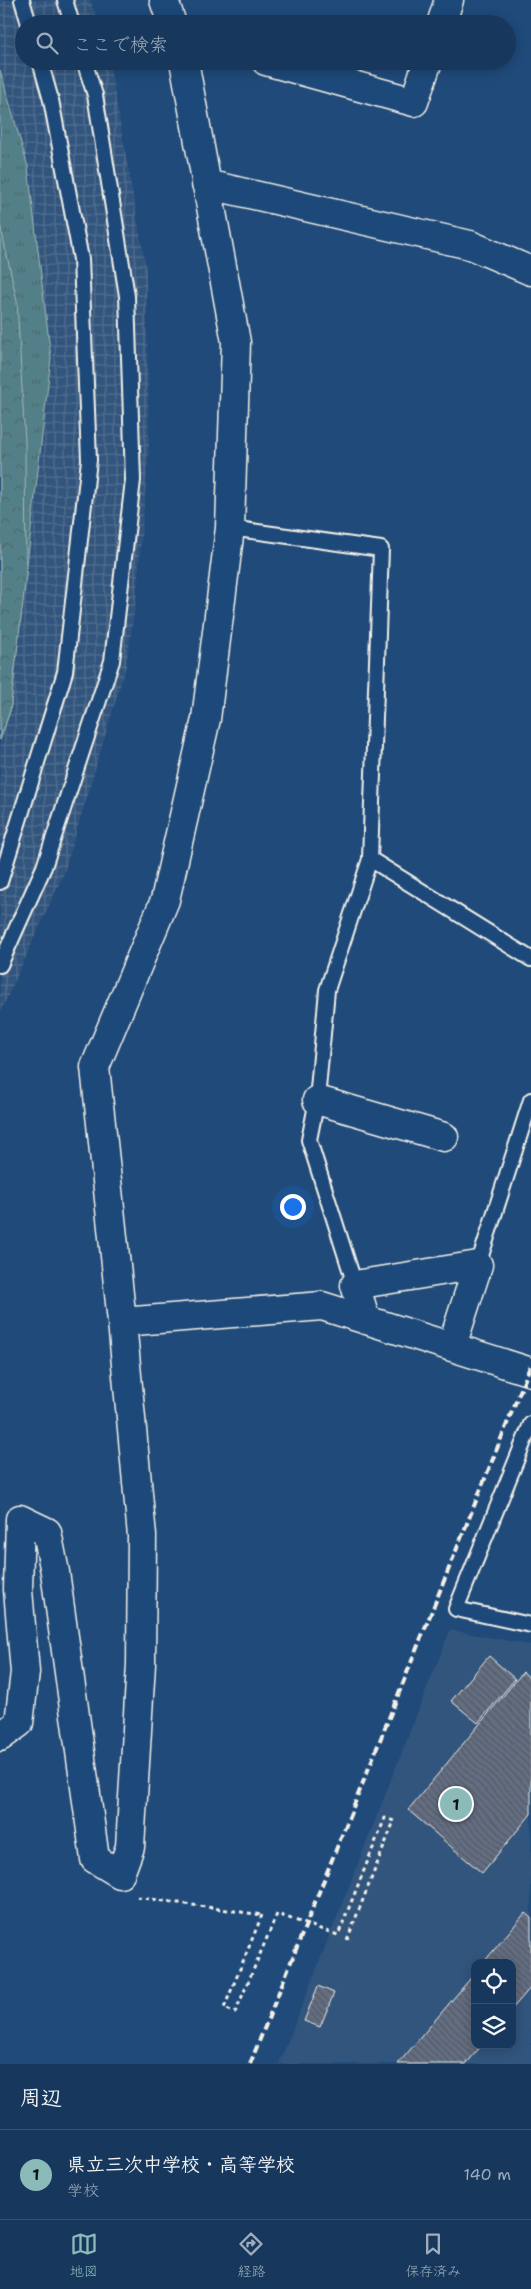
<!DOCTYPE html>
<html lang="ja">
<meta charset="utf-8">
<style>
body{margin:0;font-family:"Shantell Sans","Klee One",sans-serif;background:#244365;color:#f1f3f6}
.controls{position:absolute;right:15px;bottom:15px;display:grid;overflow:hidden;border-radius:10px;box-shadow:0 2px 12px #0003}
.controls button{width:45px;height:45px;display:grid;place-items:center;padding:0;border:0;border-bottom:1px solid #365272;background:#17385c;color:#f1f3f6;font:25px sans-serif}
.you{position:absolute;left:292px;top:1206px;width:18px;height:18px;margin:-12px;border:4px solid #fff;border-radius:50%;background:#1a73e8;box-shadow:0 0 0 8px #1a73e833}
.badge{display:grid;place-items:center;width:32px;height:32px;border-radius:50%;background:#8bbbb9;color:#111;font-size:16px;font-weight:700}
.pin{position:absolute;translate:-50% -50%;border:2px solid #fff;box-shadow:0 1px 5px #0006}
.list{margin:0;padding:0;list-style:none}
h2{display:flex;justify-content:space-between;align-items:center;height:65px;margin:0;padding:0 20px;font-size:21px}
h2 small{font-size:16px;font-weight:400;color:#9eacbb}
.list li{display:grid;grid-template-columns:32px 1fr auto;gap:15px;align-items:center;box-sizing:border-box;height:90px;padding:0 20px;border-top:1px solid #365272}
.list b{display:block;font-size:19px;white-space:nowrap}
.list p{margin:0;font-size:16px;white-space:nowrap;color:#9eacbb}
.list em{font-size:16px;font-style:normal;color:#9eacbb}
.icon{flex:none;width:28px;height:28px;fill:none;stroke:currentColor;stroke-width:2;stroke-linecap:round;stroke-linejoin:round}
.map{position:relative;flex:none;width:531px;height:2064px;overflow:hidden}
.search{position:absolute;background:#17385c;box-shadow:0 2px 12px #0003;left:15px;right:15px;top:15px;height:55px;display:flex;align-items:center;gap:12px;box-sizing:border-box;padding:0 18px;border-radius:28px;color:#9eacbb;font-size:19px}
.sheet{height:155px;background:#17385c}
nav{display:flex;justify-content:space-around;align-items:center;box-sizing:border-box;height:70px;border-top:1px solid #365272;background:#17385c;font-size:14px;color:#9eacbb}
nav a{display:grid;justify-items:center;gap:2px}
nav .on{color:#8bbbb9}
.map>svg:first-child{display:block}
.built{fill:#33557d;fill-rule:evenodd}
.industrial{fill:url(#industrial-grid)}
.grass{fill:url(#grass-tufts);stroke:#a3b8b8}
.forest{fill:url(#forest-crowns);stroke:#a3b8b8}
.building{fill:url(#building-back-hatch);stroke:#f4f1e8}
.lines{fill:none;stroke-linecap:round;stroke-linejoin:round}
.lane-casing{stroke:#f4f1e8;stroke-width:18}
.street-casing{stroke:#f4f1e8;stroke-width:31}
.path{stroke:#f4f1e8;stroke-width:3;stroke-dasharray:4 4;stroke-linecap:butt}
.lane{stroke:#1f4a7a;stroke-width:14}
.street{stroke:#1f4a7a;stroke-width:28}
.rail{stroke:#f4f1e8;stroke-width:4;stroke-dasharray:8 4;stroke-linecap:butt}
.path-bridge{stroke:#f4f1e8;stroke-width:3;stroke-dasharray:4 4;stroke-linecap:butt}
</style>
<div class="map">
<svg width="531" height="2064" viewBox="0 0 531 2064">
<defs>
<pattern id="industrial-grid" width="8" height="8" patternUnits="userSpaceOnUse" patternTransform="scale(1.25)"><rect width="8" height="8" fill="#33557d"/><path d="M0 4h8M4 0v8" fill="none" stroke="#516e8f"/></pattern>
<pattern id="grass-tufts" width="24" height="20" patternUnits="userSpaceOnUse" patternTransform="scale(1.25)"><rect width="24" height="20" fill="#528088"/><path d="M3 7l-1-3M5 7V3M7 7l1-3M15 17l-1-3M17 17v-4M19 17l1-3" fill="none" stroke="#4e676a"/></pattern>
<pattern id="forest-crowns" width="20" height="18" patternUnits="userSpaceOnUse" patternTransform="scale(1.25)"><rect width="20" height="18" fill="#528088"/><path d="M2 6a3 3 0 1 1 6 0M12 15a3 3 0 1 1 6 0" fill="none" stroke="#4e676a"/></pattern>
<pattern id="building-back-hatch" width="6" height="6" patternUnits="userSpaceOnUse" patternTransform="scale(1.25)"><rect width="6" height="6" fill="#636e83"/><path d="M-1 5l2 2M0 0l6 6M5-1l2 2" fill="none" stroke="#555961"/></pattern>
</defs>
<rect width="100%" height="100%" fill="#1f4a7a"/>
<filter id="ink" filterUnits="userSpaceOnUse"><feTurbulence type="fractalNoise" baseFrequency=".02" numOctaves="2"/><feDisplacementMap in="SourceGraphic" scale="10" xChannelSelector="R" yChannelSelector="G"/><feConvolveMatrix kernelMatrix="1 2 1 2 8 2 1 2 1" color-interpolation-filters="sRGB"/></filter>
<g filter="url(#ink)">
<path class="built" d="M 450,1630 L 531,1645 L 531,2064 L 279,2064 ZM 475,1963 L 512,1963 L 512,2045 L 475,2045 Z"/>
<path class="industrial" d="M 0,0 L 90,0 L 99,24 L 24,24 L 24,61 L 109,61 L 146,268 L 149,447 L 136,600 L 126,666 L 64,873 L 0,1013 Z"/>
<path class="grass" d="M 0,70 L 28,167 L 51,358 L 10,711 L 0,740 Z"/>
<path class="forest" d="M 0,224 L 17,301 L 25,442 L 26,576 L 10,711 L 0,740 Z"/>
<path class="building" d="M 489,1656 L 515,1679 L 478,1723 L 451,1701 Z
M 523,1672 L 531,1679 L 531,1814 L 482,1873 L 408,1810 Z
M 525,1913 L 531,1918 L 531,1987 L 512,2009 L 512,1963 L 483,1963 Z
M 475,1973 L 475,2045 L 482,2045 L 466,2064 L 398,2064 Z
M 318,1986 L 334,1993 L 320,2027 L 304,2021 Z"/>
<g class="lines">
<g class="lane-casing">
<path id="lane" d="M 22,0 L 29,24
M 65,0 L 72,24
M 230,528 L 381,549 L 370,859 L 327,990 L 317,1100 L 309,1140 L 355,1285
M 370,859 L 531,959
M 0,882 L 65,672 L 89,460 L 81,259 L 51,100 L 40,61
M 0,965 L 44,867 L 112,661 L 133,480 L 127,296 L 95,95 L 84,61
M 478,1265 L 531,1100
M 531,1424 L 456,1609 L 531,1625"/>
</g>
<g class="street-casing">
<path id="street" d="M 164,0 L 172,24
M 441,24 L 449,0
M 266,61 L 414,102 L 428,61
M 206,184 L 470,245 L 531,271
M 317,1100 L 444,1137
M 366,1320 L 355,1285 L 478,1265 L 452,1346
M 122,1322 L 322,1306 L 531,1372
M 0,1737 L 19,1723 L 25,1672 L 18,1590 L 20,1519 L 47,1532 L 55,1572 L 95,1859 L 120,1874 L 130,1847 L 141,1664 L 142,1536 L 122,1322 L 95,1067 L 165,900 L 206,719 L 230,528 L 236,342 L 184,61"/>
</g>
<path class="path" d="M 137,1897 L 262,1915"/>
<use href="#lane" class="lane"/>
<use href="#street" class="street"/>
<path class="rail" d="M 250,2064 L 531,1364"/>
<path class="path-bridge" d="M 262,1915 L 224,2008 L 235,2013 L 277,1914 L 338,1935 L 385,1818 L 394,1821 L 347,1940"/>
</g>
</g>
</svg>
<div class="controls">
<button><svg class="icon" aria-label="locate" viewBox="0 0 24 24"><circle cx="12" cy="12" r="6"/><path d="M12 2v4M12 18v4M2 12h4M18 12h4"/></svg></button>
<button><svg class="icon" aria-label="layers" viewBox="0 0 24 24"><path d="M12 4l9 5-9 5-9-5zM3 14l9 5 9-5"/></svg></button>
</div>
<div class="you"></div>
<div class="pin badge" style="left:456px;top:1804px">1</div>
<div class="search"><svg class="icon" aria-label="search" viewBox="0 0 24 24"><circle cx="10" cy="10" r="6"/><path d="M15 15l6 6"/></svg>ここで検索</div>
</div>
<section class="sheet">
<h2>周辺<small></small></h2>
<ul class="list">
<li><span class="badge">1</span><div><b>県立三次中学校・高等学校</b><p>学校</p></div><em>140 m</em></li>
</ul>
</section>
<nav>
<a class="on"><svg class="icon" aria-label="map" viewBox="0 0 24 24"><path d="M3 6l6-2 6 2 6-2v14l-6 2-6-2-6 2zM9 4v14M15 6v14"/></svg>地図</a>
<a><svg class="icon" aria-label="directions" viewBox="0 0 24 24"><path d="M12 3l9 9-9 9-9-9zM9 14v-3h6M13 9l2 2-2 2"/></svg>経路</a>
<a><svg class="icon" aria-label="saved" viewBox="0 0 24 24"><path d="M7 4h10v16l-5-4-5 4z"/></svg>保存済み</a>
</nav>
